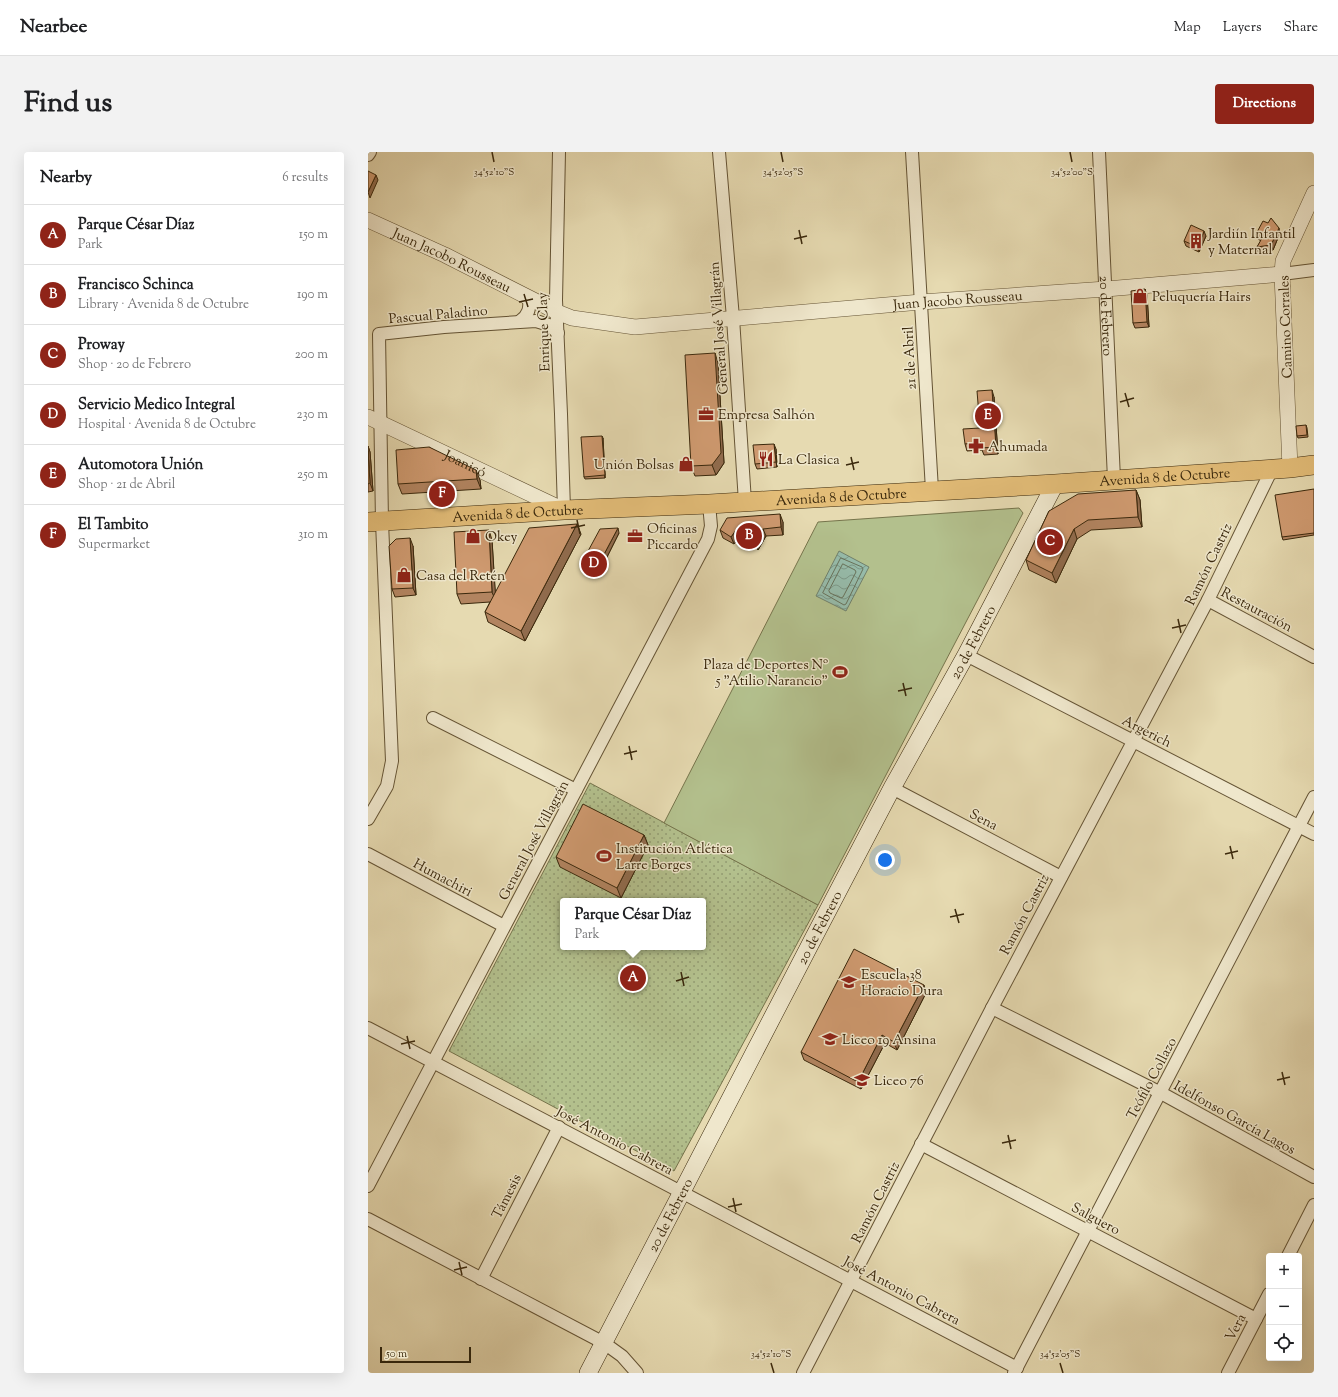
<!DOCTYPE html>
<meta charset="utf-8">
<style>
body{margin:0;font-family:"Sorts Mill Goudy",serif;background:#f2f2f2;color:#202124}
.controls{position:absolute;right:12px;bottom:12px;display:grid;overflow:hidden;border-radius:4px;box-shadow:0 4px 16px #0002}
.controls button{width:36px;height:36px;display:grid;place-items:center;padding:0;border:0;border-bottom:1px solid #e0e0e0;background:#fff;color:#202124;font:20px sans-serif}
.scale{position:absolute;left:12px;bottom:10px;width:91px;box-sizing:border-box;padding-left:4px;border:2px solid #3a280c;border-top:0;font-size:11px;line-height:14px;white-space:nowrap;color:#3a280c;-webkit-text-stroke:3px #efe7cc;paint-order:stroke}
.you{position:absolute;left:517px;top:708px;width:14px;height:14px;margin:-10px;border:3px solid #fff;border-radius:50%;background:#1a73e8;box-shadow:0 0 0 6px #1a73e833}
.badge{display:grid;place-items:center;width:26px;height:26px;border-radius:50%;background:#8f2418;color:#fff;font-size:13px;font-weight:700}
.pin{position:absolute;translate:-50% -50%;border:2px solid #fff;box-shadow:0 1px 4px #0006}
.popup{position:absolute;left:192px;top:746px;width:146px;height:52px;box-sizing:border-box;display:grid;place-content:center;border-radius:4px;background:#fff;filter:drop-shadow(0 1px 3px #0005);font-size:13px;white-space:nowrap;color:#757577}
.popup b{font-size:15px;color:#202124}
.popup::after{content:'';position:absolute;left:50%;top:100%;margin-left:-8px;border:8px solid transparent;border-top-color:#fff}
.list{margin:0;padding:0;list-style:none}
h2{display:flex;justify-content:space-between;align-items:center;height:52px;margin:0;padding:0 16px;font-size:17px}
h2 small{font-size:13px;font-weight:400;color:#757577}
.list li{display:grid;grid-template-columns:26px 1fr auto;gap:12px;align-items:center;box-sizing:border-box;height:60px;padding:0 16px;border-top:1px solid #e0e0e0}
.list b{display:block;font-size:15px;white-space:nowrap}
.list p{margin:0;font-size:13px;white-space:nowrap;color:#757577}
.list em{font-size:13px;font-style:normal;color:#757577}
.icon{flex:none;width:22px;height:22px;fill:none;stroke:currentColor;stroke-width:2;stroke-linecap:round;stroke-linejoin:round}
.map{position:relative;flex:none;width:946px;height:1221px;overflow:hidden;border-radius:4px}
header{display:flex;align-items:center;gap:24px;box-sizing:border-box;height:56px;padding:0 20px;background:#fff;border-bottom:1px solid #e0e0e0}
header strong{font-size:19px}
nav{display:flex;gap:22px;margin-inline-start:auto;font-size:14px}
.intro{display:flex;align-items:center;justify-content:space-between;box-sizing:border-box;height:96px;padding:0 24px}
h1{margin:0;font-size:28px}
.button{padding:10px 18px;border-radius:4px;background:#8f2418;color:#fff;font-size:14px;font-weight:700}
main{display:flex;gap:24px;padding:0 24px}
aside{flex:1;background:#fff;border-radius:4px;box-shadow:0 4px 16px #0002}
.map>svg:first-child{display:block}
.park{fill:url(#park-dots);stroke:#76744c;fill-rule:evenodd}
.pitch{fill:#b3c08d;stroke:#76744c}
.water{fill:url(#water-waves);stroke:#71806b}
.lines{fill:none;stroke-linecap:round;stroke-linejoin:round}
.shore{stroke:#68725b;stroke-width:1}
.minor-casing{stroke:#655435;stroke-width:14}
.tertiary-casing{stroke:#655435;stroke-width:16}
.secondary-casing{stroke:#3a280c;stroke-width:18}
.primary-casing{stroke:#3a280c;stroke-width:20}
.minor{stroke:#efe7cc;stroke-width:12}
.tertiary{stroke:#efe7cc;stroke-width:15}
.secondary{stroke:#efe7cc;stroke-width:17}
.primary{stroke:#e3bd78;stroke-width:19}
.wall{fill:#b28460;stroke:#3a280c}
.shaded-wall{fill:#916c4e;stroke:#3a280c}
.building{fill:#cf9a70;stroke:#3a280c}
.ticks{fill:none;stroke:#3a280c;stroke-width:1.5}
.labels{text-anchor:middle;stroke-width:3;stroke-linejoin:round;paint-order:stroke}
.poi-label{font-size:14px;fill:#3a280c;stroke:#efe7cc;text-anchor:start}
.street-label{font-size:14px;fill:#3a280c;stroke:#efe7cc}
.ticks-label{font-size:10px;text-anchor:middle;fill:#3a280c;stroke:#efe7cc;stroke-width:3;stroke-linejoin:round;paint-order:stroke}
</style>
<header>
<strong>Nearbee</strong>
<nav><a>Map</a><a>Layers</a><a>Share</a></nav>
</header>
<div class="intro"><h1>Find us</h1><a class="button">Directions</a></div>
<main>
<aside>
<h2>Nearby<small>6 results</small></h2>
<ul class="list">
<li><span class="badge">A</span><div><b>Parque César Díaz</b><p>Park</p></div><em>150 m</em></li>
<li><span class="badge">B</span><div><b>Francisco Schinca</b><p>Library · Avenida 8 de Octubre</p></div><em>190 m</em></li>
<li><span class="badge">C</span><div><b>Proway</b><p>Shop · 20 de Febrero</p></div><em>200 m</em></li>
<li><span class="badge">D</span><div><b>Servicio Medico Integral</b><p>Hospital · Avenida 8 de Octubre</p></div><em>230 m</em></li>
<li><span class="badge">E</span><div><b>Automotora Unión</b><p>Shop · 21 de Abril</p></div><em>250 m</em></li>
<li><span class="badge">F</span><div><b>El Tambito</b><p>Supermarket</p></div><em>310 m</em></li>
</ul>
</aside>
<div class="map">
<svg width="946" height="1221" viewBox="0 0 946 1221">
<defs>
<pattern id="park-dots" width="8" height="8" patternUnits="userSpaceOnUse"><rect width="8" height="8" fill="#b3c08d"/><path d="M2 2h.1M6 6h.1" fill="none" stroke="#939c72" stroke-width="1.8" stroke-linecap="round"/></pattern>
<pattern id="water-waves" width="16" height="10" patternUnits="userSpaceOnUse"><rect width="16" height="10" fill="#96bbaa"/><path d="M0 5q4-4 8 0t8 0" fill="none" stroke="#7b9889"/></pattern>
</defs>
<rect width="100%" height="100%" fill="#e6dab1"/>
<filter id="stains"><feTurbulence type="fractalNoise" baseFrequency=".005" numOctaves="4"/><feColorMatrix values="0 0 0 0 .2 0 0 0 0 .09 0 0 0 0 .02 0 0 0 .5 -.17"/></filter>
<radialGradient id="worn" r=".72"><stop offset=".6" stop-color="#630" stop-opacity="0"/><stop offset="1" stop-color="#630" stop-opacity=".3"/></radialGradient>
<path class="park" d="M 222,631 L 450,753 L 306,1019 L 81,899 ZM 195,749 L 335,749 L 335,795 L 195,795 Z"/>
<path class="pitch" d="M 651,356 L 655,361 L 450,753 L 296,671 L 450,370 Z"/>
<path class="water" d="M 471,399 L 501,415 L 478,459 L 448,444 Z"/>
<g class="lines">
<path class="shore" d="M 473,406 L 494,415 L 495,417 L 478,452 L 476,453 L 455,441 Z
M 475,412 L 487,418 L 488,420 L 475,445 L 473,446 L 462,441 L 461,439 Z"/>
<g class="minor-casing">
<g id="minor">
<path d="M 191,0 L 188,148 L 193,262 L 196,358"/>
<path d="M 351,0 L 365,166 L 377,350"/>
<path d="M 544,0 L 564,338"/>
<path id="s1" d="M 731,0 L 746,327"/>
<path d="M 0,3 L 2,0"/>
<path d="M 914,122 L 946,118"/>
<path d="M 152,169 C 161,163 162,156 161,146"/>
<path d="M 840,448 L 946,505"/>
<path d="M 598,503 L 946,682"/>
<path d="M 65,566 L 208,638"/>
<path d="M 524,636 L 693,725"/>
<path d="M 0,667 L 19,634 L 24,609 L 14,370 L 11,182 L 76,175 L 168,169 L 181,173 L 190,181"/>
<path d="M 0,702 L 136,774"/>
<path d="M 624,856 L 793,941 L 946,1025"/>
<path d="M 0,876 L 649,1216"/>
<path d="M 553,992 L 888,1167"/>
<path d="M 0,1034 L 340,387 L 343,374 L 341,352"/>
<path d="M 0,1067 L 236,1191 L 254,1204 L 269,1221"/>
<path d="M 920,1104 L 946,1053"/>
<path d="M 113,1127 L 191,975"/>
<path d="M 435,1221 L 624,856 L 840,448 L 904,317"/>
<path d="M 646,1221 L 946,645"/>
<path d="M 860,1221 L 901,1142"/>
</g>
</g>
<g class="tertiary-casing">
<g id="tertiary">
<path id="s2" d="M 0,68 L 77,103 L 189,160 L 204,166 L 267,175 L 553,150 L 738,137 L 914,122"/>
<path id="s3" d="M 0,265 L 196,358"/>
<path d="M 922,316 L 914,122 L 915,109 L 946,41"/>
</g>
</g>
<g class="secondary-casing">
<g id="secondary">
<path id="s4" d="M 220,1221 L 446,785 L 524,636 L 598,503 L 687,332"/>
</g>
</g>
<g class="primary-casing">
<g id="primary">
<path id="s5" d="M 0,370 L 196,358 L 341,352 L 687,332 L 922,316 L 946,313"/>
</g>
</g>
<use href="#minor" class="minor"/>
<use href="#tertiary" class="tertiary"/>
<use href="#secondary" class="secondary"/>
<use href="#primary" class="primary"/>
</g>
<path class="wall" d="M 912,81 L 905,98 L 890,100 L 889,95 L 893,89 L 890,87 L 888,82 Z
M 838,84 L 831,100 L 818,94 L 816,89 Z
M 777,137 L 779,143 L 781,175 L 767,176 L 765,171 Z
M 350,211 L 356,311 L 348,323 L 327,324 L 323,314 Z
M 626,245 L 630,302 L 616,303 L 614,298 L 599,299 L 597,292 L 612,276 Z
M 938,273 L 939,276 L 940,285 L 930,286 L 929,284 Z
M 235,286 L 237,326 L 217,327 L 216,325 Z
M 0,294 L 2,300 L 5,339 L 0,340 Z
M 61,295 L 112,328 L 113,337 L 34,342 L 30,332 Z
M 408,297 L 409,315 L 389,317 L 387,312 Z
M 946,337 L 946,383 L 915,388 L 914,385 Z
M 768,338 L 772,348 L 774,375 L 723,378 L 709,387 L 688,431 L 661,418 L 658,408 L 681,359 Z
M 415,370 L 415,383 L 398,384 L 390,398 L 382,385 L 371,386 L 366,392 L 355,386 L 352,378 Z
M 251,381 L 235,413 L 221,406 L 219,401 Z
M 213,382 L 157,489 L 120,470 L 117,460 L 122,450 L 93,452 L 89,442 L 124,388 L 127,440 Z
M 45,394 L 48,443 L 27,445 L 24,437 Z
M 276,683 L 280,693 L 253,746 L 192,715 L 188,705 Z
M 558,841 L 529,898 L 517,891 L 493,937 L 436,908 L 433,900 Z"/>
<path class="shaded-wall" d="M 8,23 L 10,28 L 2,46 L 0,40 Z
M 911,76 L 912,81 L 905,98 L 903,93 Z
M 836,79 L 838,84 L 831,100 L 830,95 Z
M 777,137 L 779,143 L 781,175 L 779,170 Z
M 347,201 L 350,211 L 356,311 L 348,323 L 344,313 Z
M 624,238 L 626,245 L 630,302 L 628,295 Z
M 234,284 L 235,286 L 237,326 L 237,323 Z
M 406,292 L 408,297 L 409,315 L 408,310 Z
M 0,294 L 2,300 L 5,339 L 2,331 Z
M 108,318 L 112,328 L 113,337 L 109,327 Z
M 768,338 L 772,348 L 774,375 L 770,365 Z
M 412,362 L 415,370 L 415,383 L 413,375 Z
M 209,372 L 213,382 L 157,489 L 153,479 Z
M 250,376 L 251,381 L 235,413 L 233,408 Z
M 395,377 L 398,384 L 390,398 L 387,391 Z
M 706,377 L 709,387 L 688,431 L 684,421 Z
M 121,378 L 124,388 L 128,450 L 124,440 Z
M 368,378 L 371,386 L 366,392 L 363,385 Z
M 42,386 L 45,394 L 48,443 L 45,436 Z
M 276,683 L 280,693 L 253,746 L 249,736 Z
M 556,833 L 558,841 L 529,898 L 526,890 Z
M 514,883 L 517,891 L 493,937 L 490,930 Z"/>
<path class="building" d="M 0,19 L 8,23 L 0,40 Z
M 903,66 L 911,76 L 903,93 L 889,95 L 894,86 L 888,82 L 895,69 L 900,71 Z
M 823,73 L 836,79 L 830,95 L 816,89 Z
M 777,137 L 779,170 L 765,171 L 763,139 Z
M 347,201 L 353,301 L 344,313 L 323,314 L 317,203 Z
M 624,238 L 628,295 L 613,296 L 613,290 L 597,292 L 595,277 L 612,276 L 609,239 Z
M 938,273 L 939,283 L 929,284 L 928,274 Z
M 234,284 L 237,323 L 216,325 L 213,285 Z
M 406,292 L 408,310 L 387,312 L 385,293 Z
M 61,295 L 108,318 L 109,327 L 30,332 L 28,298 Z
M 0,299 L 2,331 L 0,332 Z
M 946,337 L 946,381 L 914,385 L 907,343 Z
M 768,338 L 770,365 L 720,368 L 706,377 L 684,421 L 658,408 L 681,359 L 710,342 Z
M 412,362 L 413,375 L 395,377 L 387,391 L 379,377 L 368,378 L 363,385 L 352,378 L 359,366 Z
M 209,372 L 153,479 L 117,460 L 161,376 Z
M 250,376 L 233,408 L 219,401 L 232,377 Z
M 121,378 L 124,440 L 89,442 L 86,380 Z
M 42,386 L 45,436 L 24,437 L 21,394 L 28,387 Z
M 215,652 L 276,683 L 249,736 L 188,705 Z
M 486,797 L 556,833 L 526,890 L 514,883 L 490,930 L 433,900 Z"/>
<path class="ticks" d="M 124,0 L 126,10M 413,0 L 415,10M 702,0 L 704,10M 431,78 L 434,92M 426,87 L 439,84M 156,142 L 160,155M 151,150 L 165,147M 757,241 L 761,255M 752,250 L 766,246M 483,305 L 486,318M 478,313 L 491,310M 209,368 L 212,382M 203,376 L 217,373M 810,467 L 813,481M 804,476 L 818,473M 535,531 L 538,544M 530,539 L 544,536M 261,594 L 264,608M 256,602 L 269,599M 862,694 L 865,707M 857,702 L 870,699M 587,757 L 591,771M 582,765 L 596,762M 313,820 L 316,834M 308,829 L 321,825M 39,884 L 42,897M 33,892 L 47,889M 914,920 L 917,933M 909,928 L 922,925M 640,983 L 643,997M 634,991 L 648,988M 365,1046 L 368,1060M 360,1055 L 374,1052M 91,1110 L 94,1123M 86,1118 L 99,1115M 403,1211 L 406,1221M 692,1211 L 695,1221"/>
<defs>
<g id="building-bare" transform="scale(1.2)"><path d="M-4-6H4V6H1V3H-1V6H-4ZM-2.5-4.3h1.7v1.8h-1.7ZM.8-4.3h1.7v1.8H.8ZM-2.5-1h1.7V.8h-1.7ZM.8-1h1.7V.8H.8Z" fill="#8f2418" stroke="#efe7cc" stroke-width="2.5" paint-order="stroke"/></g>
<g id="shop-bare" transform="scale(1.2)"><path d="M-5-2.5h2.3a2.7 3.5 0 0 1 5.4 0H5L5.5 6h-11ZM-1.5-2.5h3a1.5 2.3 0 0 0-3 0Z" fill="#8f2418" stroke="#efe7cc" stroke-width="2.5" paint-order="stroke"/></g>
<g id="office-bare" transform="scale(1.2)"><path d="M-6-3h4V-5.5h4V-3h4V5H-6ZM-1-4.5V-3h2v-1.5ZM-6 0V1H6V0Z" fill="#8f2418" stroke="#efe7cc" stroke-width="2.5" paint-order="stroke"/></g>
<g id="pharmacy-bare" transform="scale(1.2)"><path d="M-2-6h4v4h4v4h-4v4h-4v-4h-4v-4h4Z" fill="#8f2418" stroke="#efe7cc" stroke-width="2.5" paint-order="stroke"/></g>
<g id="restaurant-bare" transform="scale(1.2)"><path d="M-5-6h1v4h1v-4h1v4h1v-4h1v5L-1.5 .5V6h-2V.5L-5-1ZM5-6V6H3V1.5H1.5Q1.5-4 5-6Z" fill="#8f2418" stroke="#efe7cc" stroke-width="2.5" paint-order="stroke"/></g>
<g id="stadium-bare" transform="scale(1.2)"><path d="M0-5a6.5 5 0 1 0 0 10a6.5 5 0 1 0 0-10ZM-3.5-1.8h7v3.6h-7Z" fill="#8f2418" stroke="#efe7cc" stroke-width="2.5" paint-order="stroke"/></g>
<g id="school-bare" transform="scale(1.2)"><path d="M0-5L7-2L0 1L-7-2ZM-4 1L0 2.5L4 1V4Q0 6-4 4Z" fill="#8f2418" stroke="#efe7cc" stroke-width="2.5" paint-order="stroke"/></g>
</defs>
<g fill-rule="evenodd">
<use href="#building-bare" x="828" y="89"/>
<use href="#shop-bare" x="772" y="144"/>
<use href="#office-bare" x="338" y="262"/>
<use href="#pharmacy-bare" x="608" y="294"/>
<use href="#restaurant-bare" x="398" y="307"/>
<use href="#shop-bare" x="318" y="312"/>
<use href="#shop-bare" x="105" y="384"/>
<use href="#office-bare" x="267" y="384"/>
<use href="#shop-bare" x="36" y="423"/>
<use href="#stadium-bare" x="472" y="520"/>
<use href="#stadium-bare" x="236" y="704"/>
<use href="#school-bare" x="481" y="830"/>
<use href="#school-bare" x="462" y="887"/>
<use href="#school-bare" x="494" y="928"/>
</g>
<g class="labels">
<g class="poi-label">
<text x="840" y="86">Jardiín Infantil<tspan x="840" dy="16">y Maternal</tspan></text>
<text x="784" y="149">Peluquería Hairs</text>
<text x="350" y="267">Empresa Salhón</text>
<text x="620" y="299">Ahumada</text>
<text x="410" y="312">La Clasica</text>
<text x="306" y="317" text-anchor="end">Unión Bolsas</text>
<text x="279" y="381">Oficinas<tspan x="279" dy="16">Piccardo</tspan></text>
<text x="117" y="389">Okey</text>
<text x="48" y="428">Casa del Retén</text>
<text x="460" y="517" text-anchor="end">Plaza de Deportes Nº<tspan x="460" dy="16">5 "Atilio Narancio"</tspan></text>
<text x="248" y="701">Institución Atlética<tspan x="248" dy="16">Larre Borges</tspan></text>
<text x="493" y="827">Escuela 38<tspan x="493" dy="16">Horacio Dura</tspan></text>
<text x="474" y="892">Liceo 19 Ansina</text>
<text x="506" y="933">Liceo 76</text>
</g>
<g class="street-label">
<text dy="5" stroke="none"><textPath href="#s2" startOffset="93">Juan Jacobo Rousseau</textPath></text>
<text dy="5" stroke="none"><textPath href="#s2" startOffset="614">Juan Jacobo Rousseau</textPath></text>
<text transform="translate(70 162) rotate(-5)" y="5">Pascual Paladino</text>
<text dy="5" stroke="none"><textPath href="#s1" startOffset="164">20 de Febrero</textPath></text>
<text transform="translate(917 175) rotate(-92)" y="5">Camino Corrales</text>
<text transform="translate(350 176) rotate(-94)" y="5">General José Villagrán</text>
<text transform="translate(175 180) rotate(-92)" y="5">Enrique Clay</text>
<text transform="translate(541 206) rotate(-93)" y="5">21 de Abril</text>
<text dy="5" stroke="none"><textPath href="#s3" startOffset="108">Joanicó</textPath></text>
<text dy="5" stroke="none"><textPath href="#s5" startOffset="798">Avenida 8 de Octubre</textPath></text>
<text dy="5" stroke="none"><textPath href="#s5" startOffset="474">Avenida 8 de Octubre</textPath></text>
<text dy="5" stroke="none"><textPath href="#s5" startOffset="150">Avenida 8 de Octubre</textPath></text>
<text transform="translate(840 412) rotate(-64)" y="5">Ramón Castriz</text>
<text transform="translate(889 457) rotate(28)" y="5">Restauración</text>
<text dy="5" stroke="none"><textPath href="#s4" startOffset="826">20 de Febrero</textPath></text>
<text transform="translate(779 579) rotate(27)" y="5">Argerich</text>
<text transform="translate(616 667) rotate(28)" y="5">Sena</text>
<text transform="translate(165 688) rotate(-62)" y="5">General José Villagrán</text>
<text transform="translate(75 725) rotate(28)" y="5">Humachiri</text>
<text transform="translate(656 762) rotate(-62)" y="5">Ramón Castriz</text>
<text dy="5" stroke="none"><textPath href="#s4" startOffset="502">20 de Febrero</textPath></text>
<text transform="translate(783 926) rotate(-62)" y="5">Teófilo Collazo</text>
<text transform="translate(867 965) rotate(29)" y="5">Idelfonso García Lagos</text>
<text transform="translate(247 988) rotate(28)" y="5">José Antonio Cabrera</text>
<text transform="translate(138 1044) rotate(-63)" y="5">Támesis</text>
<text transform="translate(507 1050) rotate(-63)" y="5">Ramón Castriz</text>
<text dy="5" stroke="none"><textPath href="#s4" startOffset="178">20 de Febrero</textPath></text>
<text transform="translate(728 1066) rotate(28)" y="5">Salguero</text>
<text transform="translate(534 1138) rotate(28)" y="5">José Antonio Cabrera</text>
<text transform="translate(867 1175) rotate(-62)" y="5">Vera</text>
</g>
</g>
<g class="ticks-label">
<text x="126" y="23">34°52'10"S</text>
<text x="415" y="23">34°52'05"S</text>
<text x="704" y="23">34°52'00"S</text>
<text x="403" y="1205">34°52'10"S</text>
<text x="692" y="1205">34°52'05"S</text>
</g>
<rect width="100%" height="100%" filter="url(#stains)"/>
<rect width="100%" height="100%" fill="url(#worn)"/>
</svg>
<div class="controls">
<button>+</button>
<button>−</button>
<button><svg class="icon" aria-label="locate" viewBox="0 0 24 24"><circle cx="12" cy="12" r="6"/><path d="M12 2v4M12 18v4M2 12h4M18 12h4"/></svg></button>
</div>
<div class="scale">50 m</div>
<div class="you"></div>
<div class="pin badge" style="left:265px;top:826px">A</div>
<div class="popup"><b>Parque César Díaz</b>Park</div>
<div class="pin badge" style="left:381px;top:384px">B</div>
<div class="pin badge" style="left:682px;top:390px">C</div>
<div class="pin badge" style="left:226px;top:412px">D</div>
<div class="pin badge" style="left:620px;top:264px">E</div>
<div class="pin badge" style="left:74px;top:342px">F</div>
</div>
</main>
